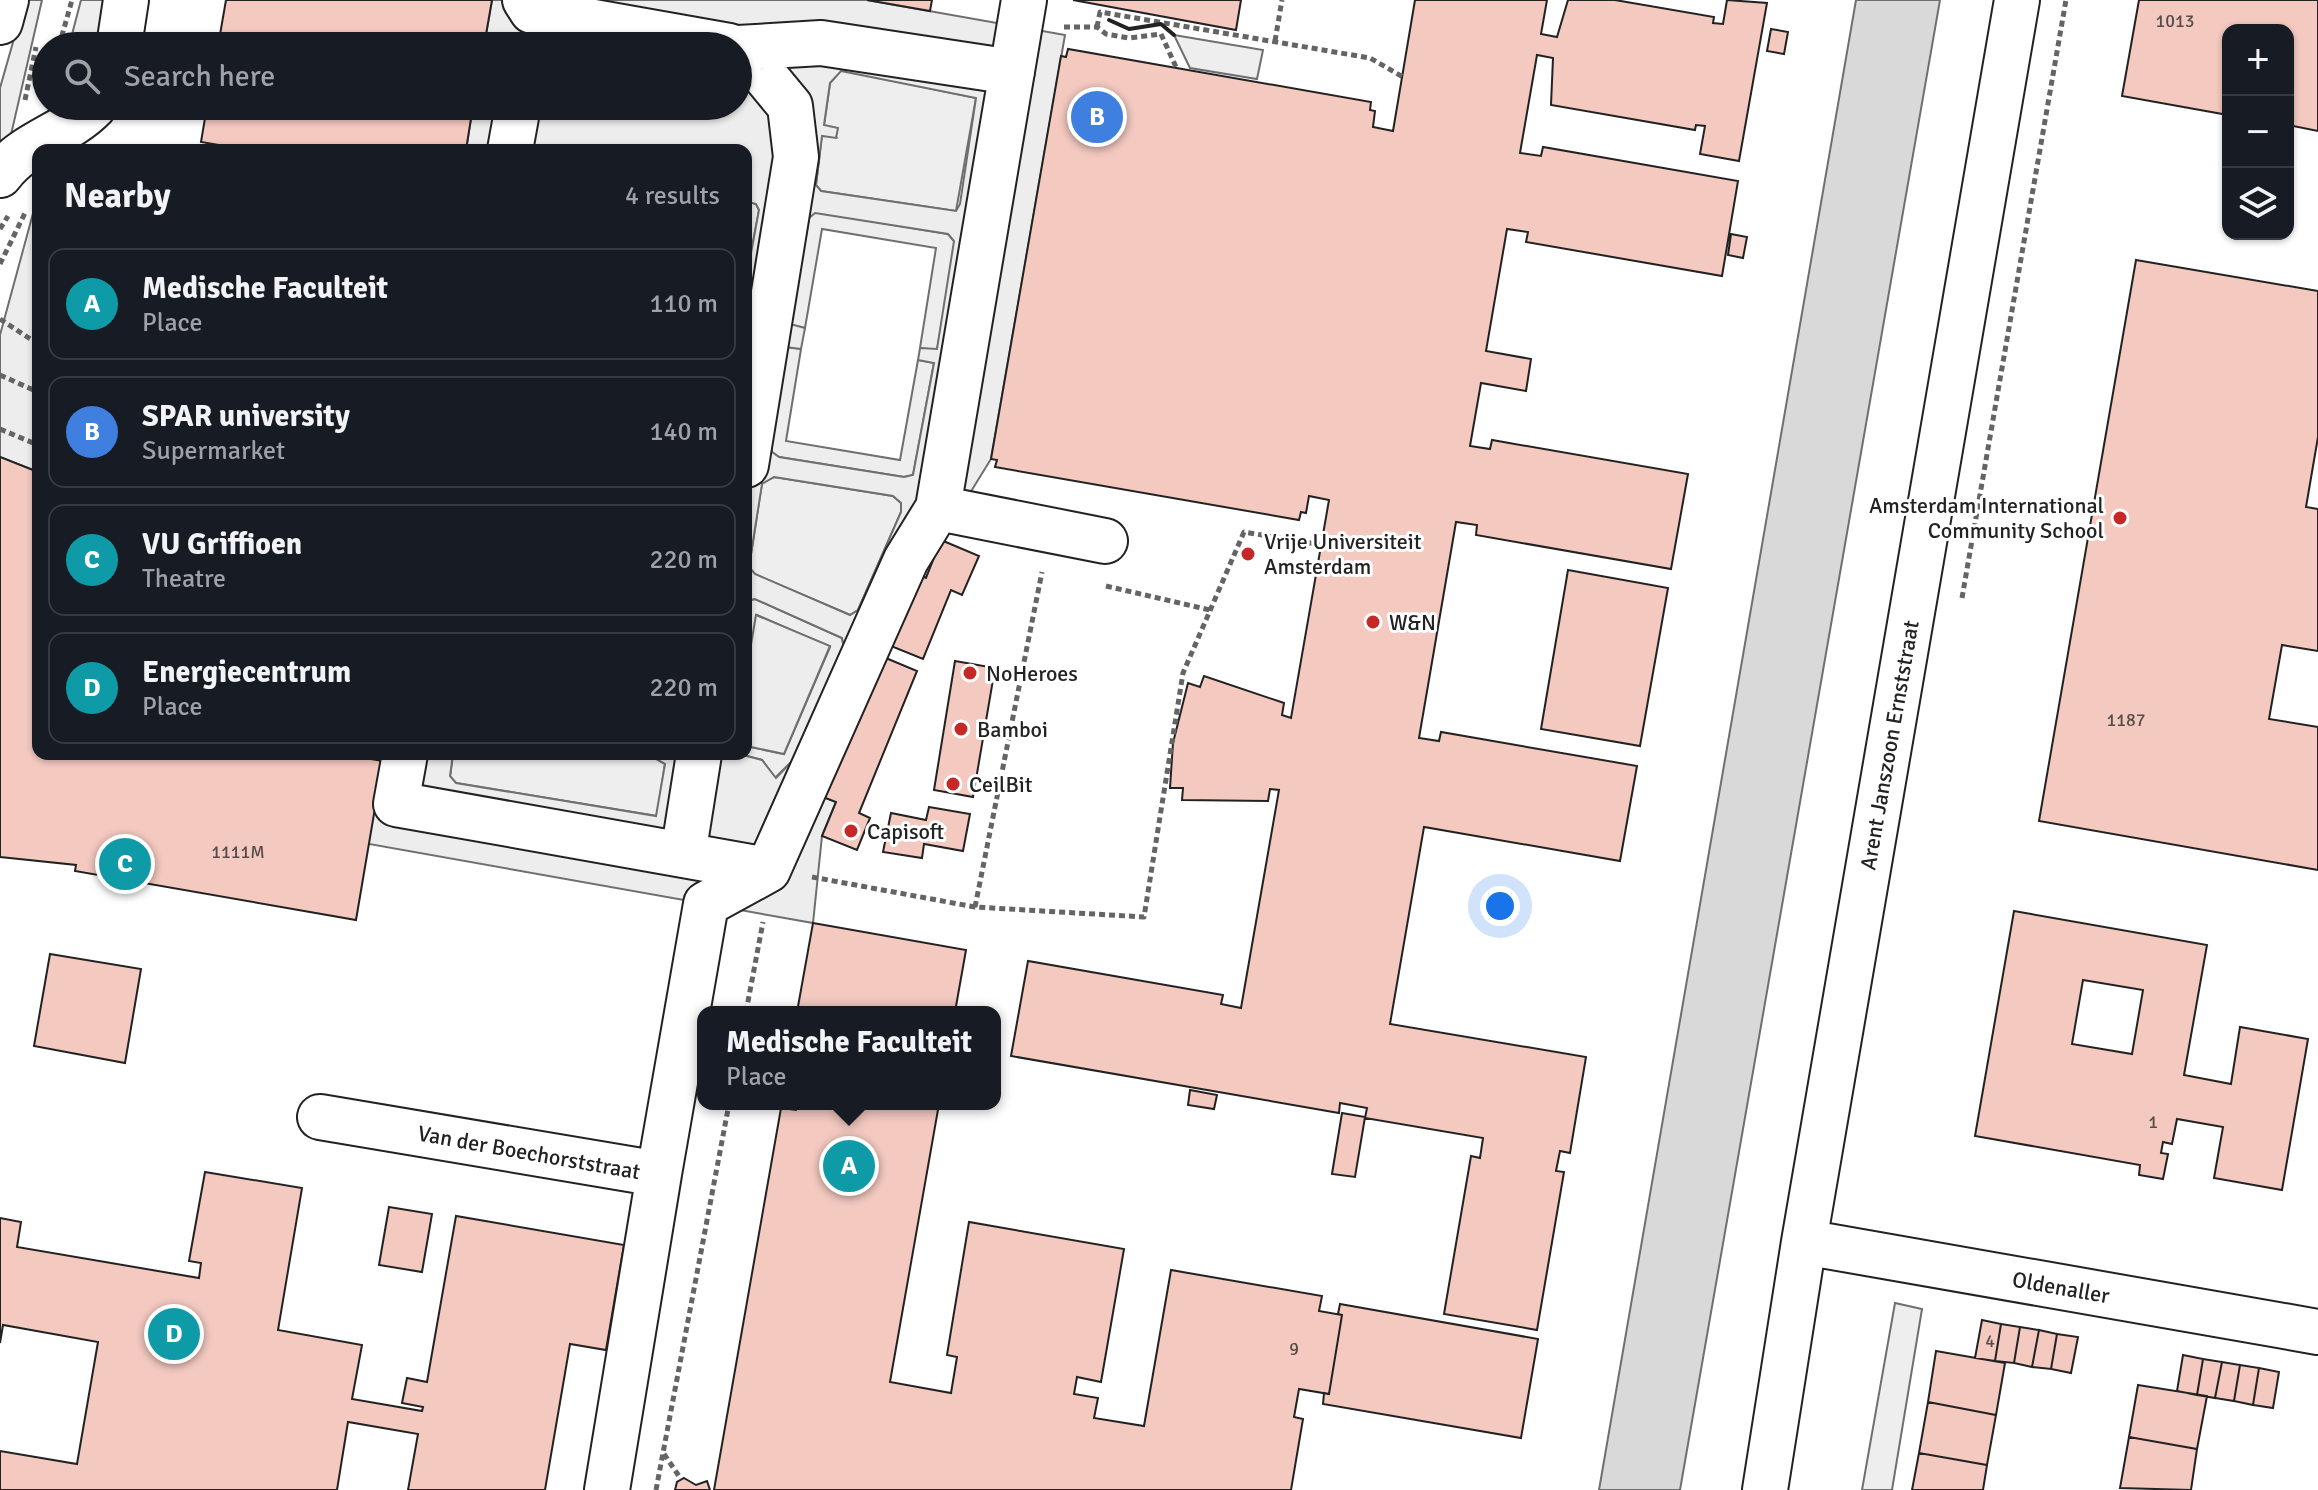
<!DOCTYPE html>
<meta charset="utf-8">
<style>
body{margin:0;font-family:Signika,sans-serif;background:#20242c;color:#f1f3f6}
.controls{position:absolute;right:24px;top:24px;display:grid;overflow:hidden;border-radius:16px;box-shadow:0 2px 6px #0004}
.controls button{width:72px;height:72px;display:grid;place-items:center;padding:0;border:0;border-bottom:2px solid #363941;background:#171b24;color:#f1f3f6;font:40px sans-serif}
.you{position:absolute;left:1500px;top:906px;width:28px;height:28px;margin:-20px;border:6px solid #fff;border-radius:50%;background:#1a73e8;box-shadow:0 0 0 12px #1a73e833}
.badge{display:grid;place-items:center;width:52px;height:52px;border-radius:50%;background:#8c9099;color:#fff;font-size:26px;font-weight:700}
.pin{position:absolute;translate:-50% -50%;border:4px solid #fff;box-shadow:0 2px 8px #0006}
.popup{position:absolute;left:697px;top:1006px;width:304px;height:104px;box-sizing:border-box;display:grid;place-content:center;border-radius:16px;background:#171b24;filter:drop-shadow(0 2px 6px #0005);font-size:26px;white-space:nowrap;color:#9ea1a6}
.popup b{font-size:30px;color:#f1f3f6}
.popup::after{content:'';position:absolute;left:50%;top:100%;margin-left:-16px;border:16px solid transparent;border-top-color:#171b24}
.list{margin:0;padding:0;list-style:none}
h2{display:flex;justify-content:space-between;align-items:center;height:104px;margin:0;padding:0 32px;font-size:34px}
h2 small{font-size:26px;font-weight:400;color:#9ea1a6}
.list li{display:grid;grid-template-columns:52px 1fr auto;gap:24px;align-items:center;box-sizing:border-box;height:112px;margin:0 16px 16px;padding:0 16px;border:2px solid #363941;border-radius:16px}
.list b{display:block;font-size:30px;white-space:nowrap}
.list p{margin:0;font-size:26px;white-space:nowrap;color:#9ea1a6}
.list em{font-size:26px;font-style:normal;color:#9ea1a6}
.icon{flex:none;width:44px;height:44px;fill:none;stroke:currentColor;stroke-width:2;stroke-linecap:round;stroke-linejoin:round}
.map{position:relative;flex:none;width:2318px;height:1490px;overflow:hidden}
.search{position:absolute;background:#171b24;box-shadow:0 2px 6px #0004;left:32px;top:32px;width:720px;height:88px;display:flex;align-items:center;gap:20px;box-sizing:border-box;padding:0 28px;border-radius:44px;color:#9ea1a6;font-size:30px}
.panel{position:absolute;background:#171b24;box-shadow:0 2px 6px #0004;left:32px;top:144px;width:720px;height:616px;border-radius:16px}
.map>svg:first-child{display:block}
.green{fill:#eee;stroke:#6f6f6f;stroke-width:2}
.parking{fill:#ededed;stroke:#6f6f6f;stroke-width:2;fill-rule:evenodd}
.water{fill:#d9d9d9;stroke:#6f6f6f;stroke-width:2}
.building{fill:#f3c9c0;stroke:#222;stroke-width:2;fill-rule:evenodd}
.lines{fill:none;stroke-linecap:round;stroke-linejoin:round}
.minor-casing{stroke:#222;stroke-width:48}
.major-casing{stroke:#222;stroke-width:48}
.path{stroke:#646464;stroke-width:5;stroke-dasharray:6 4;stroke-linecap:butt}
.minor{stroke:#fff;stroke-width:44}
.major{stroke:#fff;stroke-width:44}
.wall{stroke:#222;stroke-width:4}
.poi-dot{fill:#c62828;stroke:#fff;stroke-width:3}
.labels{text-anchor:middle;stroke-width:6;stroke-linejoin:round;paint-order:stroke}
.number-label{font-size:18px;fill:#564c4a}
.poi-label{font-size:22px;fill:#222;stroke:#fff;text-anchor:start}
.street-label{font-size:22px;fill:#222;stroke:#fff}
</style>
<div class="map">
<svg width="2318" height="1490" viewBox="0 0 2318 1490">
<rect width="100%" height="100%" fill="#fff"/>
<path class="green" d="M 25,0 L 42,0 L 7,152 L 0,158 L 0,88 Z
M 81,0 L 106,0 L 97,46 L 69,46 Z
M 1174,35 L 1263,50 L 1257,79 L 1190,68 Z
M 841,70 L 976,98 L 956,211 L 821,191 L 816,185 L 822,135 L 836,137 L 824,125 L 830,83 Z
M 746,201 L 756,204 L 759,210 L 746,280 Z
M 815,212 L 948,234 L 954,241 L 954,253 L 937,350 L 920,348 L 936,248 L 822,229 L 805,328 L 790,325 L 809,218 Z
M 785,347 L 801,349 L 786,441 L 900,460 L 918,360 L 934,363 L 913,475 L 904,477 L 779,457 L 772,452 L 769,440 Z
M 774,477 L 893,496 L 901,503 L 901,512 L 858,610 L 850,615 L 754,574 L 749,567 L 762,483 Z
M 755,599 L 842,638 L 844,648 L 801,752 L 775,778 L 762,760 L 739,754 L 746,754 L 746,746 L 784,754 L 830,647 L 757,615 L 746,674 L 746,601 Z
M 453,754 L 648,754 L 665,764 L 657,816 L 456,783 L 450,777 Z
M 1895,1303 L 1922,1309 L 1892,1490 L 1862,1490 Z"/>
<path class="parking" d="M 492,0 L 867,0 L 1065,35 L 991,459 L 941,540 L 926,578 L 915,574 L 823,797 L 836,802 L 822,836 L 813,923 L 369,844 L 360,754 L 453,754 L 450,776 L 456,783 L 656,816 L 665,764 L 648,754 L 723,754 L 726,758 L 739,754 L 762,760 L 776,778 L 801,752 L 844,648 L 842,638 L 755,599 L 746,601 L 746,280 L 759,210 L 756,204 L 746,201 L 746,150 L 466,150 L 473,106 L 738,106 L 738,46 L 484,46 ZM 841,71 L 976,98 L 960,204 L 956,211 L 821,191 L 816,185 L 822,136 L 836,138 L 838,128 L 824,125 L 830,83 ZM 815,213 L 948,234 L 954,241 L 937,349 L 920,348 L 918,360 L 934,363 L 913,475 L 904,477 L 779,457 L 772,452 L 769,440 L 786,347 L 801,349 L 805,328 L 790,324 L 809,218 ZM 774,477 L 893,496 L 901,503 L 901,512 L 858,610 L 850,615 L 755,574 L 749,567 L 762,484 Z
M 38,195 L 38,472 L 0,457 L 0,335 Z
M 756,615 L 830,646 L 784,754 L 746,746 L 746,674 Z"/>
<path class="water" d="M 1856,0 L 1940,0 L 1680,1490 L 1599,1490 Z"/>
<path class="building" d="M 226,0 L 492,0 L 484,46 L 218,46 Z
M 867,0 L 932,0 L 930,11 Z
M 1073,0 L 1241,0 L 1236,30 Z
M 1415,0 L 1547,0 L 1541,34 L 1557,37 L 1568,0 L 1615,0 L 1714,17 L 1713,23 L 1723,24 L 1727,0 L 1767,3 L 1739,161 L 1700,154 L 1705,126 L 1696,125 L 1695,130 L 1551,105 L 1553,58 L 1537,55 L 1520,153 L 1541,156 L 1543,147 L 1738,181 L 1722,276 L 1526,242 L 1528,232 L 1507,229 L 1486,351 L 1531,359 L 1526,391 L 1481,383 L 1470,446 L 1490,449 L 1492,440 L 1688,474 L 1671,569 L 1476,535 L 1477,525 L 1456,522 L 1419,738 L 1439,741 L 1441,732 L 1637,766 L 1620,861 L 1424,827 L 1390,1024 L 1586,1057 L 1570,1153 L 1560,1151 L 1556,1171 L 1564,1172 L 1537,1330 L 1444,1314 L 1471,1156 L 1480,1158 L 1483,1138 L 1365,1118 L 1367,1108 L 1340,1103 L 1339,1113 L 1011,1056 L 1028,961 L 1223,995 L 1221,1004 L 1241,1008 L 1279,790 L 1270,789 L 1268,801 L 1182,800 L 1183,788 L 1170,788 L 1173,743 L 1188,683 L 1200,687 L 1204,676 L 1284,703 L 1282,715 L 1291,718 L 1329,500 L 1309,496 L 1306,513 L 1301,512 L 1299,520 L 995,467 L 997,460 L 991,459 L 1061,56 L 1066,57 L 1068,49 L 1371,102 L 1370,110 L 1375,111 L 1373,127 L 1393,131 Z
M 2139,0 L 2318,0 L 2318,131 L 2288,125 L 2288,30 L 2228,30 L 2228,115 L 2122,96 Z
M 1771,29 L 1788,32 L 1784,54 L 1767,51 Z
M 207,106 L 473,106 L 466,150 L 248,150 L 201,142 Z
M 1731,234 L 1747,237 L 1743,258 L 1728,255 Z
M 2136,260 L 2318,291 L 2318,437 L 2306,507 L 2318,509 L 2318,651 L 2282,645 L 2269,719 L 2318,727 L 2318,870 L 2039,821 Z
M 0,457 L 38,472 L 38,754 L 360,754 L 359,757 L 383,761 L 356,920 L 75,871 L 76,865 L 0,857 Z
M 941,540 L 979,556 L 962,595 L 951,590 L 923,659 L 886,644 L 915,573 L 926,578 Z
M 1568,570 L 1668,588 L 1640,746 L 1541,729 Z
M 881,656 L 917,671 L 859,813 L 870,818 L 857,850 L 822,836 L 836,802 L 823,797 Z
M 955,661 L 995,668 L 973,797 L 934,790 Z
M 929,807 L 970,814 L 963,851 L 924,844 L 922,858 L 883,852 L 891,813 L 926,820 Z
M 2014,911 L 2207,945 L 2184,1075 L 2231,1084 L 2240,1027 L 2308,1039 L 2282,1190 L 2214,1178 L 2223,1127 L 2177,1119 L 2172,1144 L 2163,1142 L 2161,1153 L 2168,1154 L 2163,1179 L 2139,1175 L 2140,1165 L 1975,1136 ZM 2083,980 L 2143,990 L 2132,1054 L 2072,1044 Z
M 813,923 L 966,950 L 955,1012 L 797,1012 Z
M 50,954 L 141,969 L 125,1063 L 34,1046 Z
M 1190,1090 L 1217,1095 L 1214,1109 L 1188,1105 Z
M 797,1104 L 939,1104 L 890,1382 L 951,1393 L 957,1357 L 947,1355 L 969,1222 L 1124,1249 L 1101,1382 L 1077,1377 L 1074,1394 L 1098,1398 L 1094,1418 L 1144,1426 L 1171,1270 L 1322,1296 L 1319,1311 L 1342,1315 L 1329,1394 L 1299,1389 L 1294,1417 L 1303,1419 L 1291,1490 L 714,1490 L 781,1108 L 796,1110 Z
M 1342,1113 L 1365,1117 L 1355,1177 L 1332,1174 Z
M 205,1172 L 302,1188 L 278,1330 L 362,1345 L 352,1399 L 422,1411 L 423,1407 L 402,1403 L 407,1378 L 427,1382 L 456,1216 L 624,1245 L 606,1350 L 570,1344 L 545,1490 L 408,1490 L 418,1434 L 348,1422 L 337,1490 L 0,1490 L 0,1451 L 77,1464 L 98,1342 L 3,1325 L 0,1343 L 0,1218 L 21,1222 L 17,1247 L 199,1278 L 201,1263 L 189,1261 Z
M 389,1207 L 432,1214 L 422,1272 L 379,1265 Z
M 1340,1304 L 1538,1339 L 1521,1438 L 1323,1404 L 1324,1393 L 1329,1394 L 1342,1315 L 1338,1314 Z
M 1982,1320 L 2001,1324 L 1995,1361 L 1975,1358 Z
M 2001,1324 L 2020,1327 L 2014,1363 L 1995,1361 Z
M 2020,1327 L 2039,1330 L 2032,1367 L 2014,1363 Z
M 2039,1330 L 2057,1334 L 2051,1369 L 2032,1367 Z
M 2057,1334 L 2078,1337 L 2071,1373 L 2051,1369 Z
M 1936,1351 L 2005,1363 L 1996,1415 L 1928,1402 Z
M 2183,1355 L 2203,1359 L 2197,1395 L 2177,1391 Z
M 2203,1359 L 2222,1362 L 2215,1398 L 2197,1395 Z
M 2222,1362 L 2240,1365 L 2234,1401 L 2215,1398 Z
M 2240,1365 L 2259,1368 L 2253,1405 L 2234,1401 Z
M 2259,1368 L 2279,1372 L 2273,1408 L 2253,1405 Z
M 2138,1385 L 2207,1396 L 2197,1449 L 2129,1437 Z
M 1928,1402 L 1996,1415 L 1987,1465 L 1919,1453 Z
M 2129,1437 L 2197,1449 L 2191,1490 L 2120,1488 Z
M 1919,1453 L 1987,1465 L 1983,1490 L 1912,1490 Z
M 684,1478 L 696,1485 L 707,1481 L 710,1490 L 675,1490 L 677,1482 Z"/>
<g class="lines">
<g class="minor-casing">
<path id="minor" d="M 525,0 L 532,11 L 729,46
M 119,46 L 126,0
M 738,48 L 821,43 L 1012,72
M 742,48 L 790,106 L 796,157 L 746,465
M 510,150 L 518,106
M 0,175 C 24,142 66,135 94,106
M 938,508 L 1105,541
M 405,754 L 396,804 L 768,870
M 683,855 L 699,754
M 320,1117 L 659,1174 L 607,1490
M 659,1174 L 706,904 L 768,870 L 906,560 L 938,508 L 1024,0
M 1804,1242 L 2318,1332
M 1765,1490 L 1804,1242 L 2017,0"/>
</g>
<g class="major-casing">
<path id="major" d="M 0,22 L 6,0"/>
</g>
<path class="path" d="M 1064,27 L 1097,27 L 1106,34 L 1129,38 L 1161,34 L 1176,67
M 1097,27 L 1100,12 L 1370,58 L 1403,77
M 1275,41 L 1282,0
M 59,46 L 72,0
M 25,100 L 36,47
M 0,229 L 8,216
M 0,264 L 26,211
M 0,319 L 38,344
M 0,375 L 38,392
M 0,429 L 38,445
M 1106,586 L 1210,610
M 1962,598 L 2066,0
M 812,877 L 975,907 L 1144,917 L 1183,673 L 1244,532 L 1322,545
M 975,907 L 1042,572
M 746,1012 L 763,922
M 664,1454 L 681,1479
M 656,1490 L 729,1104"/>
<use href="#minor" class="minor"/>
<use href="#major" class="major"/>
<path class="wall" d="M 1109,20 L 1129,29 L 1161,24 L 1174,35"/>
</g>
<g class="poi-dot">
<circle cx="2120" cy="518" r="8"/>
<circle cx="1248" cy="554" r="8"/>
<circle cx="1373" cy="622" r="8"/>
<circle cx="970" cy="673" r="8"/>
<circle cx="961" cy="729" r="8"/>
<circle cx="953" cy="784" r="8"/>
<circle cx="851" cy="831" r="8"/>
</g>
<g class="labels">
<g class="number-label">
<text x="2175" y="27">1013</text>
<text x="2126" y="726">1187</text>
<text x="238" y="858">1111M</text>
<text x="2153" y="1128">1</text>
<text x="1990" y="1347">4</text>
<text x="1294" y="1355">9</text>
</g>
<g class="poi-label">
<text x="2104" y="513" text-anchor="end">Amsterdam International<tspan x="2104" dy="25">Community School</tspan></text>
<text x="1264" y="549">Vrije Universiteit<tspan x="1264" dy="25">Amsterdam</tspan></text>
<text x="1389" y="630">W&amp;N</text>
<text x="986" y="681">NoHeroes</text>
<text x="977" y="737">Bamboi</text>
<text x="969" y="792">CeilBit</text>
<text x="867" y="839">Capisoft</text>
</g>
<g class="street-label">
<text transform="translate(1889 745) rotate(-80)" y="8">Arent Janszoon Ernststraat</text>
<text transform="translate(529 1152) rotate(10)" y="8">Van der Boechorststraat</text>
<text transform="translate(2061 1287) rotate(10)" y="8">Oldenaller</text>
</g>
</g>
</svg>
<div class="controls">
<button>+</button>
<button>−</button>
<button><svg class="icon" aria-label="layers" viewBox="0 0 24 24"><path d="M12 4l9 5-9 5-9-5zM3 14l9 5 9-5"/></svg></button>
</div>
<div class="you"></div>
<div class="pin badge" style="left:849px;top:1166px;background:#0f9aa8">A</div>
<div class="popup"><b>Medische Faculteit</b>Place</div>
<div class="pin badge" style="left:1097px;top:117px;background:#3f7fe0">B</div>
<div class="pin badge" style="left:125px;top:864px;background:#0f9aa8">C</div>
<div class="pin badge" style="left:174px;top:1334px;background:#0f9aa8">D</div>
<div class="search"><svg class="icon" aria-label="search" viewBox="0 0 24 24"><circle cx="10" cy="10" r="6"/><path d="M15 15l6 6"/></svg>Search here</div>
<section class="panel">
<h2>Nearby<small>4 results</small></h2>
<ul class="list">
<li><span class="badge" style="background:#0f9aa8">A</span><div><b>Medische Faculteit</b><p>Place</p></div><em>110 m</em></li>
<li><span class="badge" style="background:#3f7fe0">B</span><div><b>SPAR university</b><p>Supermarket</p></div><em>140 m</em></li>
<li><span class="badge" style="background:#0f9aa8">C</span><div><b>VU Griffioen</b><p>Theatre</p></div><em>220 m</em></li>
<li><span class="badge" style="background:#0f9aa8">D</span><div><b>Energiecentrum</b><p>Place</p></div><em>220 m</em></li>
</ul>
</section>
</div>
